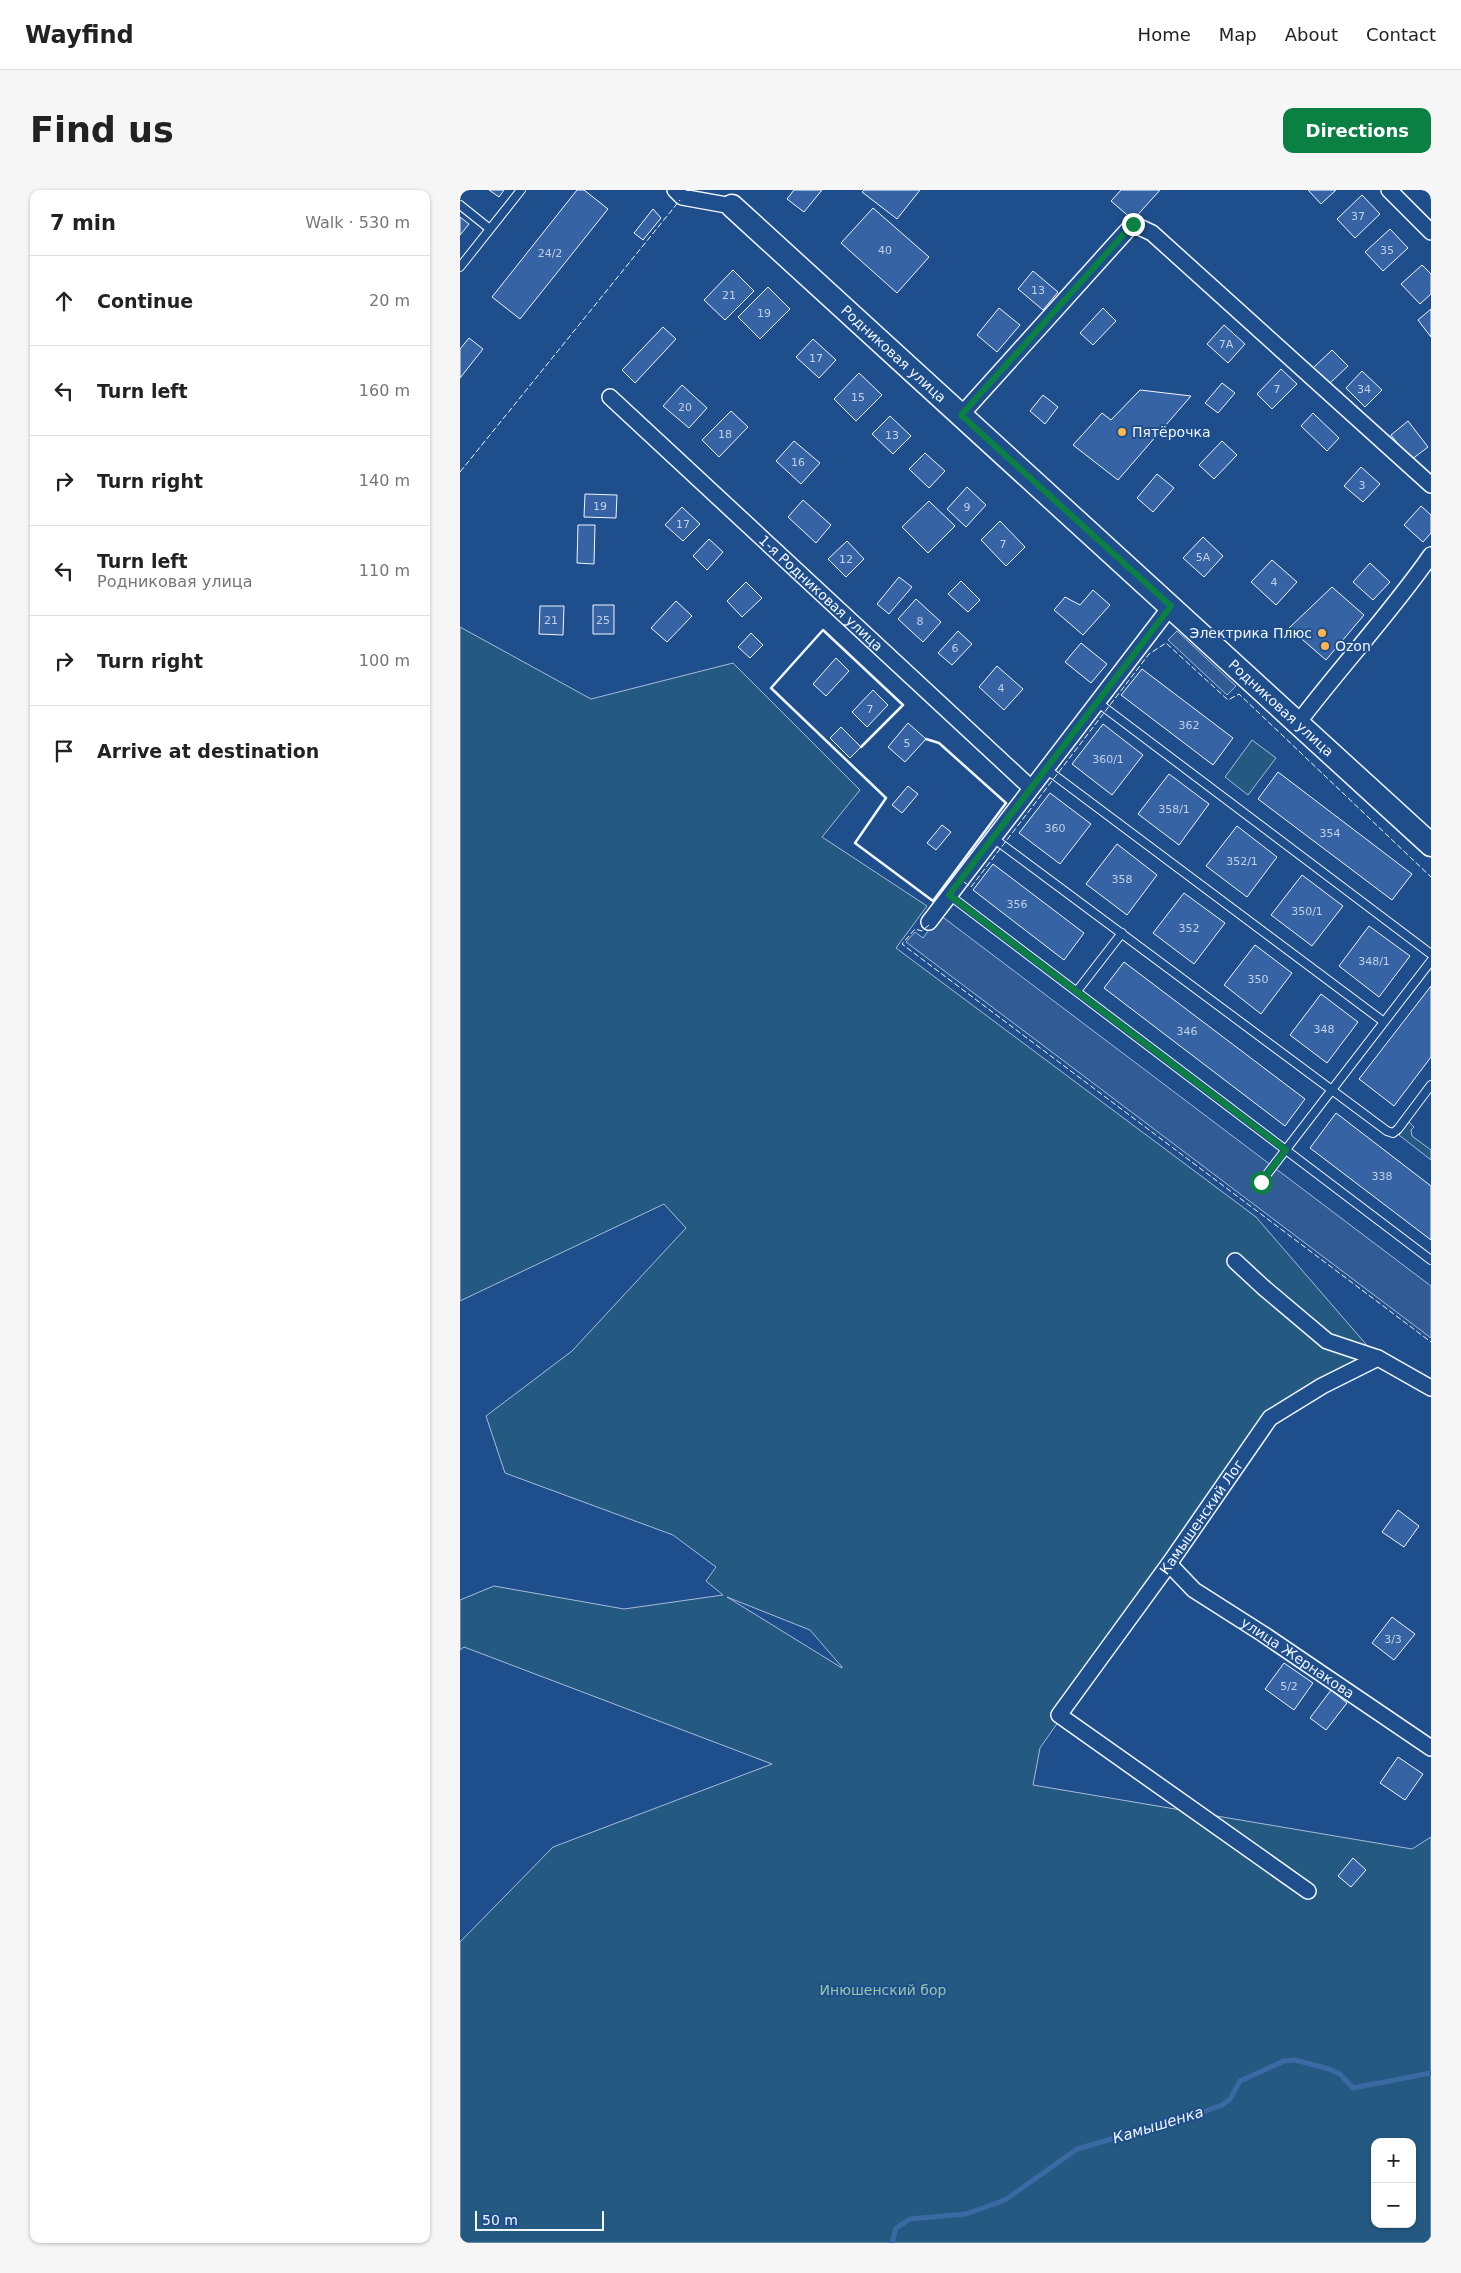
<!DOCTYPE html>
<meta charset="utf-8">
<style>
body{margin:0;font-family:"DejaVu Sans",sans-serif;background:#f6f6f6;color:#222}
.controls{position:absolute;right:15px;bottom:15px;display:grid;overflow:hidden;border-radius:10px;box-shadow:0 1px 4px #0004}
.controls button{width:45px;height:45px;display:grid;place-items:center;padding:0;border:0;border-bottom:1px solid #e0e0e0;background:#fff;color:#222;font:25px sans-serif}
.scale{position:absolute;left:15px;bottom:12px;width:129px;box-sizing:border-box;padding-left:5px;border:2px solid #f2f6ff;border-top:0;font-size:14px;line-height:18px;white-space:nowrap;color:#f2f6ff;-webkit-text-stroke:4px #1f4e8c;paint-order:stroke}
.stop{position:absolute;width:15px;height:15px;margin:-11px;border:4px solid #0b8043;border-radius:50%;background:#fff}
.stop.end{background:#0b8043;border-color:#fff;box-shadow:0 1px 5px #0008}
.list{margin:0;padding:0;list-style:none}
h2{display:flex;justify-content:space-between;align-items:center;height:65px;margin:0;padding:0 20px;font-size:21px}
h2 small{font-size:16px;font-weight:400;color:#767676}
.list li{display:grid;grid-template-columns:32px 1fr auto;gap:15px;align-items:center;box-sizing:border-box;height:90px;padding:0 20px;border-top:1px solid #e0e0e0}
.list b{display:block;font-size:19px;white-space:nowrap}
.list p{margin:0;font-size:16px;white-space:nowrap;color:#767676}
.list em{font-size:16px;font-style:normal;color:#767676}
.icon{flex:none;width:28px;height:28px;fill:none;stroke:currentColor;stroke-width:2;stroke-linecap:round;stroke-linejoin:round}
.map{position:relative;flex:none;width:971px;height:2053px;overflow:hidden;border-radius:10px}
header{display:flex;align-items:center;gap:30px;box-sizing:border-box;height:70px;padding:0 25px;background:#fff;border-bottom:1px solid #e0e0e0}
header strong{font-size:24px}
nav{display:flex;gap:28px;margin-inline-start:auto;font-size:18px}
.intro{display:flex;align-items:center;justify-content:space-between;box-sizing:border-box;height:120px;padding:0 30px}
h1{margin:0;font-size:35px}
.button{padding:12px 22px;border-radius:10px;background:#0b8043;color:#fff;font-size:18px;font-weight:700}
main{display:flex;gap:30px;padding:0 30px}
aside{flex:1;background:#fff;border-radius:10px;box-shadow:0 1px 4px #0004}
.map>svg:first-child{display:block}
.green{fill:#245a82;stroke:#a8bbd7;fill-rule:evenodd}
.parking{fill:#305b95;stroke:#a8bbd7}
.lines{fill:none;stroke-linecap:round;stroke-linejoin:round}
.stream{stroke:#3b69a3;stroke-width:5}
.building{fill:#3563a3;stroke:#f2f6ff}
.lane-casing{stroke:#f2f6ff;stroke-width:10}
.street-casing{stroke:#f2f6ff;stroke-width:18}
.secondary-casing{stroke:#f2f6ff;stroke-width:25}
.lane{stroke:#1f4e8c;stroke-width:8}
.street{stroke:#1f4e8c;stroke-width:15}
.secondary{stroke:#1f4e8c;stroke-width:22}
.fence{stroke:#f2f6ff;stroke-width:1;stroke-dasharray:6 2.5;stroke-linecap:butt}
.wall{stroke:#f2f6ff;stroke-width:2.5}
.route{stroke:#0b8043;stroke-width:6}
.poi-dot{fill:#ffb74d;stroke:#1f4e8c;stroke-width:2}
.labels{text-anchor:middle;stroke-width:4;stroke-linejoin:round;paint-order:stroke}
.number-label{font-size:11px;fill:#c3d1e8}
.street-label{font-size:14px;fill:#f2f6ff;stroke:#1f4e8c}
.poi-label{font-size:14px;fill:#f2f6ff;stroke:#1f4e8c;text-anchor:start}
.park-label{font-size:14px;fill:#97c8a6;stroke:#1f4e8c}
.water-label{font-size:15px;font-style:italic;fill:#f2f6ff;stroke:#1f4e8c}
</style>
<header>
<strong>Wayfind</strong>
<nav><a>Home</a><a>Map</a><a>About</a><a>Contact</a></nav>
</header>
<div class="intro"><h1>Find us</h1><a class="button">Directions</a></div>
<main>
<aside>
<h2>7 min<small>Walk · 530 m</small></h2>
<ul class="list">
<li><svg class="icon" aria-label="ahead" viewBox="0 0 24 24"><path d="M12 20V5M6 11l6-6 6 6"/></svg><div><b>Continue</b></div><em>20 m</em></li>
<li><svg class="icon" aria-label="left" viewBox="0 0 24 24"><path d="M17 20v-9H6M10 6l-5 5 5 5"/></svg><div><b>Turn left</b></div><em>160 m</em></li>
<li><svg class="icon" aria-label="right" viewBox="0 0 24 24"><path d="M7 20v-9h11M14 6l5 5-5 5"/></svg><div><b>Turn right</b></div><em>140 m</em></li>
<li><svg class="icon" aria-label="left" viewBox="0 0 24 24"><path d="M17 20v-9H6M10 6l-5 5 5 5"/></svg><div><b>Turn left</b><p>Родниковая улица</p></div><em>110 m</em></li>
<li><svg class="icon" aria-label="right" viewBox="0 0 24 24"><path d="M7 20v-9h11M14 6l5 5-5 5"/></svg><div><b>Turn right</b></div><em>100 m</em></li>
<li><svg class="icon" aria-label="arrive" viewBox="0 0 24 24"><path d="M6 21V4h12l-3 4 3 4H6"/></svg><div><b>Arrive at destination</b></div></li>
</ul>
</aside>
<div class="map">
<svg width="971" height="2053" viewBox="0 0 971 2053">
<rect width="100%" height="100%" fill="#1f4e8c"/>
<path class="green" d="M 0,437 L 131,509 L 273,473 L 400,600 L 362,647 L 467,716 L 436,758 L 796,1027 L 918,1168 L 810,1228 L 580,1558 L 573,1595 L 952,1659 L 971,1647 L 971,2053 L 0,2053 L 0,1752 L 93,1657 L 312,1574 L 4,1457 L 0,1460 L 0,1410 L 34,1396 L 164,1419 L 263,1405 L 246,1391 L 256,1377 L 213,1345 L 45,1283 L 26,1226 L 112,1161 L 226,1038 L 204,1014 L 0,1111 ZM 267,1407 L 350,1440 L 382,1477 L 382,1478 ZM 915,1952 L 952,1952 L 952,2034 L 915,2034 Z
M 792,550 L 816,568 L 788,605 L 765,587 Z
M 949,932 L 954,937 L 951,940 L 952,946 L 971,960 L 971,970 L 939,945 Z"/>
<path class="parking" d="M 717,441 L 776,496 L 767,505 L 708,450 Z
M 480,725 L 971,1096 L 971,1148 L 446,752 L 455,742 L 463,748 Z"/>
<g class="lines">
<path class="stream" d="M 432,2053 L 436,2038 L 450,2029 L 506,2024 L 545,2010 L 617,1959 L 690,1938 L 702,1937 L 762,1915 L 770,1909 L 780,1891 L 824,1871 L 835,1870 L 869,1879 L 880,1884 L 893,1898 L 971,1883"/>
</g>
<path class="building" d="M 29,0 L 44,0 L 39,7 Z
M 117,0 L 124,0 L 148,19 L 60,129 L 32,107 Z
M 334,0 L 362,0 L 344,22 L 327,9 Z
M 404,0 L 460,0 L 437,29 L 402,2 Z
M 661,0 L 700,0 L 673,30 L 651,11 Z
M 848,0 L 876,0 L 861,14 Z
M 902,5 L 920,24 L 895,48 L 877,29 Z
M 413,18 L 469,67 L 437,103 L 381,53 Z
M 193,19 L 201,28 L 183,50 L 174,43 Z
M 0,27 L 9,34 L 0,45 Z
M 930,39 L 948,58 L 923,81 L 905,62 Z
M 962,75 L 971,84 L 971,104 L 960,114 L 941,94 Z
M 273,80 L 294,101 L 265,130 L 244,110 Z
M 573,81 L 598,102 L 583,120 L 558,99 Z
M 308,97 L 330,119 L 300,149 L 278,127 Z
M 539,118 L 560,135 L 537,162 L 517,145 Z
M 643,118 L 656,131 L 633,155 L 620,143 Z
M 971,119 L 971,147 L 958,130 Z
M 764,135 L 785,154 L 768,173 L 747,154 Z
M 203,137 L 216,149 L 175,193 L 162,180 Z
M 9,148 L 23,159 L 0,188 L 0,159 Z
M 353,149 L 376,170 L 359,188 L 336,167 Z
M 872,160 L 888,176 L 869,194 L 853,178 Z
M 821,179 L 837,194 L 812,219 L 797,204 Z
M 902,181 L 922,200 L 905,217 L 886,198 Z
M 399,183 L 422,205 L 396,231 L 374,209 Z
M 762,193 L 775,203 L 758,223 L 745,213 Z
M 222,195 L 247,218 L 229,238 L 203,216 Z
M 680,200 L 731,206 L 658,290 L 613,255 L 642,223 L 651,230 Z
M 583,205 L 598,217 L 585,234 L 570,221 Z
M 271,221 L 288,237 L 259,267 L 242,250 Z
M 853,223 L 879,248 L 867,261 L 841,236 Z
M 430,226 L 451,246 L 433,264 L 412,244 Z
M 948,231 L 968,257 L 951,270 L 931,245 Z
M 334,251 L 360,273 L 341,294 L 316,271 Z
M 762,251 L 777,265 L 754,289 L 739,275 Z
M 465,263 L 485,281 L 469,298 L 449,279 Z
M 901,277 L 920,294 L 903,312 L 884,296 Z
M 697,284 L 714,298 L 693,322 L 677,308 Z
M 507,297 L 526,315 L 506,337 L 487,319 Z
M 125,304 L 157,305 L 156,328 L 124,327 Z
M 343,310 L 371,335 L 356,353 L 328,327 Z
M 469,311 L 495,336 L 468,363 L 442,337 Z
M 961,316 L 971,325 L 971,343 L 963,352 L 944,335 Z
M 222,317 L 240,334 L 223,351 L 205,335 Z
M 540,331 L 565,357 L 546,376 L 521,350 Z
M 118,335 L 135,335 L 134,374 L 117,373 Z
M 743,347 L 763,366 L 744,387 L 723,368 Z
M 249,349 L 263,362 L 247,380 L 233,366 Z
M 387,351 L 404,369 L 386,387 L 368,369 Z
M 812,370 L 837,392 L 816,415 L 791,392 Z
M 910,373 L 930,392 L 913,410 L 893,392 Z
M 439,387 L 452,397 L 429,424 L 417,414 Z
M 501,391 L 520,410 L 508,422 L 488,404 Z
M 286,392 L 302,408 L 282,427 L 267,411 Z
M 872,397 L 904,425 L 866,470 L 829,438 Z
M 633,400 L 650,415 L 623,445 L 594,420 L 605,407 L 620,415 Z
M 456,409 L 481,432 L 463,452 L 438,429 Z
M 216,411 L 232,426 L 207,452 L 191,438 Z
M 133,415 L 154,415 L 154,444 L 133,444 Z
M 80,416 L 104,416 L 103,445 L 79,444 Z
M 498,441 L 512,454 L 492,475 L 478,463 Z
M 291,443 L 303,455 L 290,468 L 278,457 Z
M 621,453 L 647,474 L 631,493 L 605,472 Z
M 376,468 L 389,481 L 366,506 L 353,494 Z
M 537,476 L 563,499 L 544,520 L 519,497 Z
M 682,479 L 773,548 L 753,575 L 661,505 Z
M 413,500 L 428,515 L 407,537 L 392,522 Z
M 448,533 L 466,549 L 445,572 L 428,557 Z
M 643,534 L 683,565 L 652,605 L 612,574 Z
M 381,537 L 401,557 L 390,568 L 370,548 Z
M 818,582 L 952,684 L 932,710 L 798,609 Z
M 709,584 L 749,614 L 719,655 L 678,624 Z
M 448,596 L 458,604 L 442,623 L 432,615 Z
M 590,603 L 631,634 L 600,674 L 559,643 Z
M 482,635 L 491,642 L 476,660 L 467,653 Z
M 777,636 L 817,667 L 787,707 L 746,676 Z
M 657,654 L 697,685 L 667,725 L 626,694 Z
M 533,674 L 624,743 L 604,770 L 513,700 Z
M 842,685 L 883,716 L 852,756 L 811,725 Z
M 724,703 L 765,733 L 734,774 L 693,743 Z
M 909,736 L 950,766 L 919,807 L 879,776 Z
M 795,755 L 832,783 L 801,824 L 764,795 Z
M 664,772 L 845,909 L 825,936 L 644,798 Z
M 971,796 L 971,867 L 934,916 L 899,889 Z
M 861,804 L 898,832 L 867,873 L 830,845 Z
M 876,923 L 971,996 L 971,1050 L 850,958 Z
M 938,1320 L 959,1336 L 944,1357 L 922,1342 Z
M 932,1427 L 955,1444 L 934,1470 L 912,1453 Z
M 824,1473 L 853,1493 L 834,1520 L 805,1499 Z
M 871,1500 L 887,1513 L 866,1540 L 850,1528 Z
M 938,1567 L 963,1584 L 945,1610 L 920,1593 Z
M 893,1668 L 906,1680 L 891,1697 L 878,1686 Z"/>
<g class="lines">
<g class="lane-casing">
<path id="lane" d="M 0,15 L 30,39
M 0,77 L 61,0
M 637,512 L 971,764
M 586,579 L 924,832
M 533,648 L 927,941 L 933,943 L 938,939 L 971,895
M 489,705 L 971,1070
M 617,801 L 662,743
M 801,992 L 971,771"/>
</g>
<g class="street-casing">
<g id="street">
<path d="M 215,0 L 222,7 L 272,16"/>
<path d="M 929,0 L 971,42"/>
<path id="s1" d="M 150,207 L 571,598"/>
<path d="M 501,225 L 673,34 L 692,43 L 971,295"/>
<path d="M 838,533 C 881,476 930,424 971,365"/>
<path d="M 469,732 L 711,416"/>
<path d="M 775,1071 L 803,1097 L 867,1151 L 918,1168 L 971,1198"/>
<path id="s2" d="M 709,1374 L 734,1400 L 803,1444 L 971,1558"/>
<path id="s3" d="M 848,1701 L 599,1525 L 709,1374 L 810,1228 L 862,1196 L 918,1168"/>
</g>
</g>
<g class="secondary-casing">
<g id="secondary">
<path id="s4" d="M 272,16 L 971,655"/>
</g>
</g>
<use href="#lane" class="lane"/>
<use href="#street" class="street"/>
<use href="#secondary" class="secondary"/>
<path class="fence" d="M 0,282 L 220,10
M 504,692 L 511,697 L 689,464 L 706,453 L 768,510 L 779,504 L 971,687
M 469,735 L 462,741 L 455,739 L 442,754 L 971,1152"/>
<path class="wall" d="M 401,557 L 443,515 L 363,440 L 311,498 L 426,608 L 395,653 L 473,711 L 546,613 L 479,553 L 466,549"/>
</g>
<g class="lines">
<path class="route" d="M 673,34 L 501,225 L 711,416 L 489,705 L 826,960 L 801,992"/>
</g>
<g class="poi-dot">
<circle cx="662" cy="242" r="5"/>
<circle cx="862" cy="443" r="5"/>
<circle cx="865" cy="456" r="5"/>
</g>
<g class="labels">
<g class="number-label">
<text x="898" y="30">37</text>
<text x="425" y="64">40</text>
<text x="927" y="64">35</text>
<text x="90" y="67">24/2</text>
<text x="578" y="104">13</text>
<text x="269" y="109">21</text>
<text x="304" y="127">19</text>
<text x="766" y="158">7А</text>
<text x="356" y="172">17</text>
<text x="817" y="203">7</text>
<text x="904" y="203">34</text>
<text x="398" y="211">15</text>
<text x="225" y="221">20</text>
<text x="265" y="248">18</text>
<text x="432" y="249">13</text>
<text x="338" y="276">16</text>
<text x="902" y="299">3</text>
<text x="140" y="320">19</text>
<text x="507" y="321">9</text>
<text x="223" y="338">17</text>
<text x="543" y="358">7</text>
<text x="743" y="371">5А</text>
<text x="386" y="373">12</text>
<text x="814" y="396">4</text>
<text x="91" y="434">21</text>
<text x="143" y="434">25</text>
<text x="460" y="435">8</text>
<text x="495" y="462">6</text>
<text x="541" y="502">4</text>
<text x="410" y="523">7</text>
<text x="729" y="539">362</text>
<text x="447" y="557">5</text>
<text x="648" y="573">360/1</text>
<text x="714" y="623">358/1</text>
<text x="595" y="642">360</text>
<text x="870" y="647">354</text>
<text x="782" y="675">352/1</text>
<text x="662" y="693">358</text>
<text x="557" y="718">356</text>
<text x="847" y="725">350/1</text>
<text x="729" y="742">352</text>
<text x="914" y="775">348/1</text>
<text x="798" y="793">350</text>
<text x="864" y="843">348</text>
<text x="727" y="845">346</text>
<text x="922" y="990">338</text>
<text x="933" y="1453">3/3</text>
<text x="829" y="1500">5/2</text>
</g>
<g class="street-label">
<text dy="5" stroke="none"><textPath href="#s4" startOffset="219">Родниковая улица</textPath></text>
<text dy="5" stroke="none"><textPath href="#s1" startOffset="288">1-я Родниковая улица</textPath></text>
<text dy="5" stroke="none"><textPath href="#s4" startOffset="744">Родниковая улица</textPath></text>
<text dy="5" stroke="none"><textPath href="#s3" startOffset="549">Камышенский Лог</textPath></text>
<text dy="5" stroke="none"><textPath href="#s2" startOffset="160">улица Жернакова</textPath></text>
</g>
<g class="poi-label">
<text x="672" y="247">Пятёрочка</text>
<text x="852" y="448" text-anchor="end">Электрика Плюс</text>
<text x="875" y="461">Ozon</text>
</g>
<g class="park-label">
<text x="423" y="1805">Инюшенский бор</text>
</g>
<g class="water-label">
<text transform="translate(698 1935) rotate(-17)" y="5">Камышенка</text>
</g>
</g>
</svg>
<div class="controls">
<button>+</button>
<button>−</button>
</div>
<div class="scale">50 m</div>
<div class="stop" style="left:801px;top:992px"></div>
<div class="stop end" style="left:673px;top:34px"></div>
</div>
</main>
